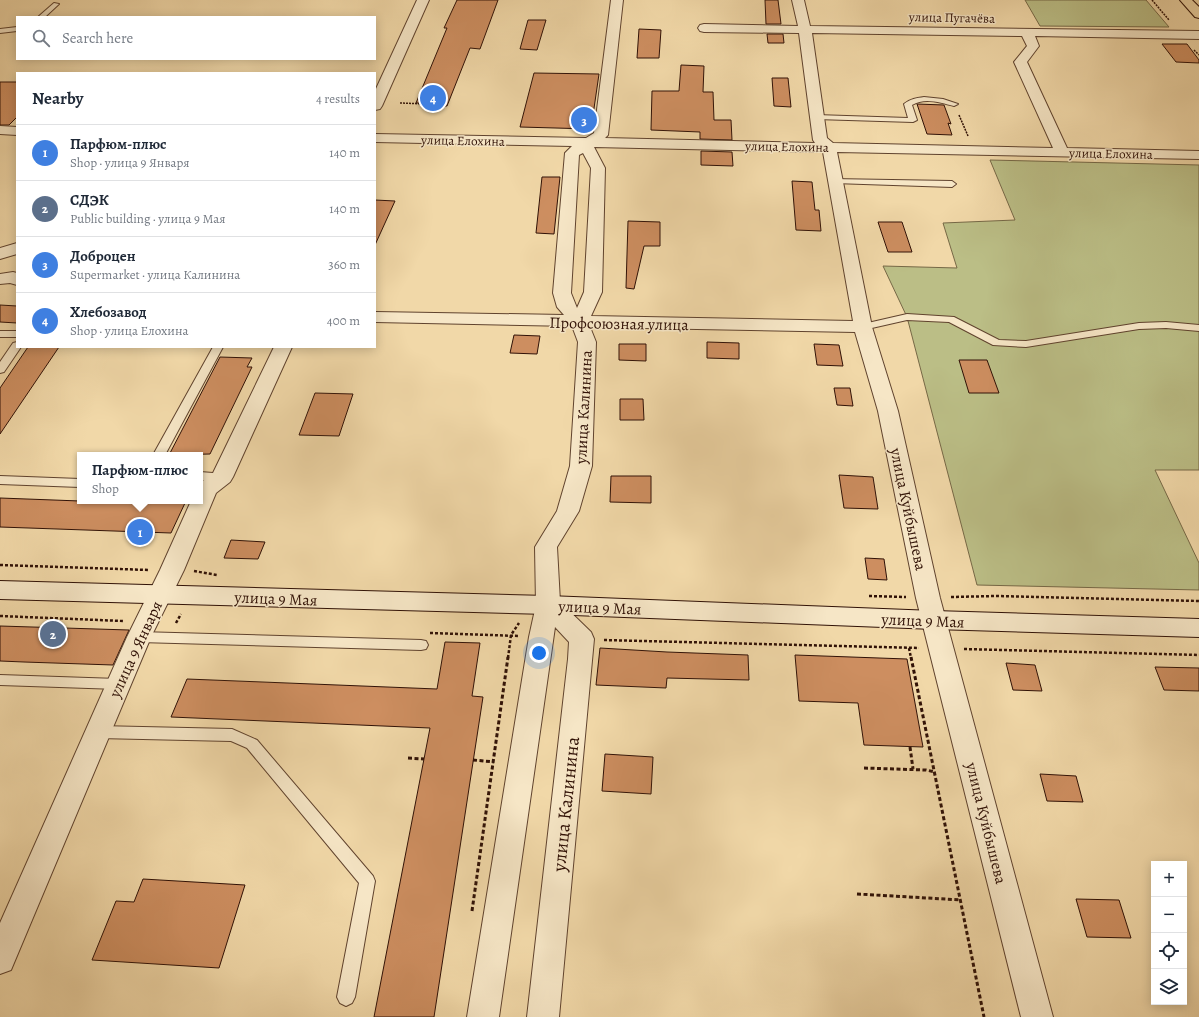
<!DOCTYPE html>
<meta charset="utf-8">
<style>
body{margin:0;font-family:Alegreya,serif;background:#f6f6f7;color:#1f2937}
.controls{position:absolute;right:12px;bottom:12px;display:grid;overflow:hidden;border-radius:0px;box-shadow:0 2px 10px #0003}
.controls button{width:36px;height:36px;display:grid;place-items:center;padding:0;border:0;border-bottom:1px solid #e0e1e3;background:#fff;color:#1f2937;font:20px sans-serif}
.you{position:absolute;left:539px;top:653px;width:14px;height:14px;margin:-10px;border:3px solid #fff;border-radius:50%;background:#1a73e8;box-shadow:0 0 0 6px #1a73e833}
.badge{display:grid;place-items:center;width:26px;height:26px;border-radius:50%;background:#ea580c;color:#fff;font-size:13px;font-weight:700}
.pin{position:absolute;translate:-50% -50%;border:2px solid #fff;box-shadow:0 1px 4px #0006}
.popup{position:absolute;left:77px;top:452px;width:126px;height:52px;box-sizing:border-box;display:grid;place-content:center;border-radius:0px;background:#fff;filter:drop-shadow(0 1px 3px #0005);font-size:13px;white-space:nowrap;color:#747a83}
.popup b{font-size:15px;color:#1f2937}
.popup::after{content:'';position:absolute;left:50%;top:100%;margin-left:-8px;border:8px solid transparent;border-top-color:#fff}
.list{margin:0;padding:0;list-style:none}
h2{display:flex;justify-content:space-between;align-items:center;height:52px;margin:0;padding:0 16px;font-size:17px}
h2 small{font-size:13px;font-weight:400;color:#747a83}
.list li{display:grid;grid-template-columns:26px 1fr auto;gap:12px;align-items:center;box-sizing:border-box;height:56px;padding:0 16px;border-top:1px solid #e0e1e3}
.list b{display:block;font-size:15px;white-space:nowrap}
.list p{margin:0;font-size:13px;white-space:nowrap;color:#747a83}
.list em{font-size:13px;font-style:normal;color:#747a83}
.icon{flex:none;width:22px;height:22px;fill:none;stroke:currentColor;stroke-width:2;stroke-linecap:round;stroke-linejoin:round}
.map{position:relative;flex:none;width:1199px;height:1017px;overflow:hidden}
.search{position:absolute;background:#fff;box-shadow:0 2px 10px #0003;left:16px;top:16px;width:360px;height:44px;display:flex;align-items:center;gap:10px;box-sizing:border-box;padding:0 14px;border-radius:0px;color:#747a83;font-size:15px}
.panel{position:absolute;background:#fff;box-shadow:0 2px 10px #0003;left:16px;top:72px;width:360px;height:276px;border-radius:0px}
.map>svg:first-child{display:block}
.green{fill:#bbbe86;stroke:#766846}
.building{fill:#cd8e60;stroke:#301106}
.lines{fill:none;stroke-linecap:round;stroke-linejoin:round}
.lane-casing{stroke:#60432e;stroke-width:2}
.street-casing{stroke:#60432e;stroke-width:2}
.secondary-casing{stroke:#301106;stroke-width:2}
.primary-casing{stroke:#301106;stroke-width:2}
.path-far2{stroke:#301106;stroke-width:1.5;stroke-dasharray:2 1;stroke-linecap:butt}
.path-far1{stroke:#301106;stroke-width:2.5;stroke-dasharray:3 2;stroke-linecap:butt}
.path{stroke:#301106;stroke-width:3;stroke-dasharray:4 2.5;stroke-linecap:butt}
.lane{fill:#f6e6c6;fill-rule:evenodd}
.street{fill:#f6e6c6;fill-rule:evenodd}
.secondary{fill:#f6e6c6;fill-rule:evenodd}
.primary{fill:#f1d8a8;fill-rule:evenodd}
.labels{text-anchor:middle;stroke-width:3;stroke-linejoin:round;paint-order:stroke}
.far-street-label{font-size:13px;fill:#301106;stroke:#f6e6c6}
.street-label{font-size:16px;fill:#301106;stroke:#f6e6c6}
.near-street-label{font-size:19px;fill:#301106;stroke:#f6e6c6}
</style>
<div class="map">
<svg width="1199" height="1017" viewBox="0 0 1199 1017">
<rect width="100%" height="100%" fill="#f1d8a8"/>
<filter id="stains"><feTurbulence type="fractalNoise" baseFrequency=".005" numOctaves="4"/><feColorMatrix values="0 0 0 0 .2 0 0 0 0 .09 0 0 0 0 .02 0 0 0 .5 -.17"/></filter>
<radialGradient id="worn" r=".72"><stop offset=".6" stop-color="#630" stop-opacity="0"/><stop offset="1" stop-color="#630" stop-opacity=".3"/></radialGradient>
<path class="green" d="M 1025,0 L 1146,0 L 1169,27 L 1040,26 Z
M 990,160 L 1199,165 L 1199,470 L 1155,470 L 1199,563 L 1199,590 L 977,585 L 907,317 L 883,266 L 957,268 L 943,223 L 1015,220 Z"/>
<path class="building" d="M 457,0 L 498,0 L 480,49 L 470,48 L 447,106 L 425,106 L 426,103 L 416,103 L 447,28 L 444,28 Z
M 765,0 L 778,0 L 781,24 L 766,24 Z
M 528,20 L 546,20 L 537,50 L 520,49 Z
M 639,29 L 661,30 L 659,58 L 637,58 Z
M 767,34 L 783,34 L 784,43 L 768,43 Z
M 1162,44 L 1187,44 L 1199,60 L 1199,63 L 1176,62 Z
M 681,65 L 704,66 L 703,92 L 713,92 L 714,120 L 731,120 L 732,140 L 700,139 L 700,132 L 651,130 L 652,91 L 679,91 Z
M 534,73 L 599,74 L 591,129 L 520,127 Z
M 772,78 L 788,78 L 791,107 L 774,106 Z
M 0,82 L 17,82 L 17,117 L 9,125 L 0,125 Z
M 917,104 L 944,105 L 951,124 L 948,123 L 952,135 L 927,134 Z
M 701,151 L 732,152 L 733,166 L 701,165 Z
M 542,177 L 560,177 L 554,234 L 536,233 Z
M 792,181 L 812,182 L 815,210 L 819,210 L 821,231 L 796,230 Z
M 375,200 L 395,201 L 375,245 Z
M 628,221 L 660,222 L 660,246 L 644,246 L 634,289 L 626,288 Z
M 878,222 L 902,222 L 912,252 L 888,252 Z
M 0,305 L 17,306 L 17,323 L 0,322 Z
M 514,335 L 540,336 L 537,354 L 510,353 Z
M 707,342 L 739,343 L 739,359 L 707,358 Z
M 619,344 L 646,344 L 646,361 L 619,360 Z
M 814,344 L 839,345 L 843,366 L 817,365 Z
M 28,347 L 59,347 L 0,434 L 0,388 Z
M 220,357 L 252,358 L 247,367 L 252,367 L 210,454 L 169,455 Z
M 959,360 L 987,360 L 999,393 L 969,393 Z
M 834,388 L 850,388 L 853,406 L 837,405 Z
M 315,393 L 353,394 L 339,436 L 299,435 Z
M 620,399 L 643,399 L 644,420 L 620,420 Z
M 839,475 L 873,477 L 878,509 L 844,508 Z
M 611,476 L 651,476 L 651,503 L 610,502 Z
M 0,498 L 80,501 L 185,503 L 171,533 L 0,527 Z
M 231,540 L 265,542 L 258,559 L 224,558 Z
M 865,558 L 884,559 L 887,580 L 868,579 Z
M 0,626 L 129,630 L 113,665 L 24,662 L 0,661 Z
M 445,642 L 480,643 L 472,696 L 483,697 L 434,1017 L 374,1017 L 430,728 L 171,717 L 187,679 L 437,689 Z
M 600,648 L 667,652 L 748,655 L 749,680 L 667,678 L 666,688 L 596,685 Z
M 795,655 L 907,659 L 923,747 L 864,745 L 858,703 L 799,701 Z
M 1006,663 L 1035,665 L 1042,691 L 1013,690 Z
M 1155,667 L 1199,668 L 1199,691 L 1164,690 Z
M 605,754 L 653,757 L 651,794 L 602,791 Z
M 1040,774 L 1076,776 L 1083,802 L 1047,801 Z
M 143,879 L 245,885 L 219,968 L 92,960 L 116,901 L 134,902 Z
M 1076,899 L 1119,900 L 1131,938 L 1087,937 Z"/>
<g class="lines">
<g class="lane-casing">
<path id="lane" d="M 54,3 L 59,4 L 45,17 L 38,17 Z
M 17,27 L 17,31 L 0,33 L 0,29 Z
M 924,97 L 943,99 L 958,104 L 954,106 C 941,103 925,97 912,105 L 917,120 L 913,122 L 816,119 L 812,117 L 816,115 L 908,118 L 904,104 C 910,99 917,98 924,97 Z
M 831,179 L 952,181 L 956,184 L 952,187 L 834,183 L 831,183 L 830,181 Z
M 907,314 L 954,317 L 999,340 L 1026,341 L 1139,323 L 1166,322 L 1199,325 L 1199,331 L 1166,328 L 1139,329 L 1026,347 L 993,345 L 949,322 L 907,320 L 863,330 L 858,327 L 859,325 Z
M 0,331 L 17,331 L 17,337 L 0,337 Z
M 17,342 L 17,347 L 21,347 L 4,372 L 0,373 L 0,362 L 13,343 Z
M 213,347 L 223,347 L 165,455 L 153,455 Z
M 200,472 L 226,474 L 228,477 L 226,480 L 200,480 Z
M 0,476 L 80,479 L 80,487 L 0,484 Z
M 139,632 L 421,640 L 426,641 L 428,645 L 426,649 L 421,650 L 139,642 L 134,641 L 132,637 L 134,633 Z
M 0,675 L 118,679 L 123,680 L 125,684 L 123,688 L 118,689 L 0,685 Z
M 98,726 L 232,729 L 257,740 L 373,876 L 375,881 L 355,997 L 352,1003 L 346,1006 L 340,1003 L 337,997 L 359,883 L 247,748 L 231,741 L 98,738 L 93,736 L 91,732 L 93,728 Z"/>
</g>
<g class="street-casing">
<path id="street" d="M 417,0 L 429,0 L 382,106 L 380,109 L 375,110 L 375,91 Z
M 611,0 L 623,0 L 608,135 L 605,138 L 815,143 L 813,140 L 799,33 L 704,32 L 700,31 L 698,28 L 700,25 L 704,24 L 798,26 L 792,0 L 804,0 L 810,26 L 1199,31 L 1199,39 L 1035,36 L 1039,46 L 1027,62 L 1067,148 L 1199,151 L 1199,159 L 837,152 L 872,327 L 898,411 L 940,598 L 1053,1017 L 1021,1017 L 916,598 L 878,411 L 855,332 L 590,327 L 596,342 L 592,466 L 579,511 L 557,547 L 560,602 L 591,632 L 594,639 L 559,1017 L 527,1017 L 568,659 L 569,642 L 555,627 L 499,1017 L 467,1017 L 529,637 L 536,605 L 535,547 L 557,511 L 570,466 L 578,342 L 572,326 L 375,322 L 375,312 L 564,315 L 557,307 L 553,293 L 565,153 L 572,146 L 375,142 L 375,134 L 586,138 L 594,133 ZM 812,33 L 1022,36 L 1027,46 L 1014,62 L 1053,148 L 833,143 L 827,138 ZM 594,147 L 823,152 L 853,321 L 591,316 L 602,292 L 605,168 ZM 583,153 L 591,168 L 584,292 L 577,308 L 571,293 L 579,155 Z
M 0,126 L 17,127 L 17,135 L 0,134 Z
M 17,243 L 17,254 L 0,259 L 0,248 Z
M 13,272 L 17,273 L 17,285 L 10,283 L 0,284 L 0,274 Z
M 274,347 L 292,347 L 233,477 L 230,482 L 216,493 L 184,570 L 151,637 L 11,970 L 0,974 L 0,923 L 127,637 L 160,570 L 191,501 L 200,501 L 200,483 L 213,473 Z"/>
</g>
<g class="secondary-casing">
<path id="secondary" d="M 0,581 L 548,596 L 934,611 L 1199,619 L 1199,637 L 934,629 L 548,614 L 0,599 Z"/>
</g>
<g class="primary-casing">
<path id="primary" d="M 1180,0 L 1192,0 L 1199,7 L 1199,18 L 1195,17 Z"/>
</g>
<path class="path-far2" d="M 1152,0 L 1169,20
M 1194,50 L 1199,55
M 400,103 L 426,104
M 959,115 L 968,136"/>
<path class="path-far1" d="M 0,565 L 149,570
M 194,571 L 217,575
M 869,596 L 906,597
M 951,597 L 996,596 L 1199,601
M 0,616 L 123,621
M 176,623 L 181,614
M 430,633 L 519,636
M 604,640 L 919,648
M 909,648 L 911,658
M 964,649 L 1199,655
M 508,658 L 511,635 L 519,623"/>
<path class="path" d="M 911,657 L 984,1017
M 910,747 L 913,769
M 408,758 L 424,759
M 473,760 L 494,762
M 864,768 L 926,770 L 935,772
M 857,894 L 961,900
M 472,911 L 508,657"/>
<use href="#lane" class="lane"/>
<use href="#street" class="street"/>
<use href="#secondary" class="secondary"/>
<use href="#primary" class="primary"/>
</g>
<g class="labels">
<g class="far-street-label">
<text transform="translate(952 17) rotate(1)" y="5">улица Пугачёва</text>
<text transform="translate(463 140) rotate(1)" y="5">улица Елохина</text>
<text transform="translate(787 146) rotate(1)" y="5">улица Елохина</text>
<text transform="translate(1111 153) rotate(1)" y="5">улица Елохина</text>
</g>
<g class="street-label">
<text transform="translate(619 323) rotate(1)" y="6">Профсоюзная улица</text>
<text transform="translate(583 407) rotate(-87)" y="6">улица Калинина</text>
<text transform="translate(909 509) rotate(78)" y="6">улица Куйбышева</text>
<text transform="translate(276 598) rotate(2)" y="6">улица 9 Мая</text>
<text transform="translate(600 607) rotate(2)" y="6">улица 9 Мая</text>
<text transform="translate(923 620) rotate(2)" y="6">улица 9 Мая</text>
<text transform="translate(135 649) rotate(-65)" y="6">улица 9 Января</text>
<text transform="translate(987 823) rotate(76)" y="6">улица Куйбышева</text>
</g>
<g class="near-street-label">
<text transform="translate(565 804) rotate(-84)" y="7">улица Калинина</text>
</g>
</g>
<rect width="100%" height="100%" filter="url(#stains)"/>
<rect width="100%" height="100%" fill="url(#worn)"/>
</svg>
<div class="controls">
<button>+</button>
<button>−</button>
<button><svg class="icon" aria-label="locate" viewBox="0 0 24 24"><circle cx="12" cy="12" r="6"/><path d="M12 2v4M12 18v4M2 12h4M18 12h4"/></svg></button>
<button><svg class="icon" aria-label="layers" viewBox="0 0 24 24"><path d="M12 4l9 5-9 5-9-5zM3 14l9 5 9-5"/></svg></button>
</div>
<div class="you"></div>
<div class="pin badge" style="left:140px;top:532px;background:#3f7fe0">1</div>
<div class="popup"><b>Парфюм-плюс</b>Shop</div>
<div class="pin badge" style="left:53px;top:634px;background:#5c6f8a">2</div>
<div class="pin badge" style="left:584px;top:120px;background:#3f7fe0">3</div>
<div class="pin badge" style="left:433px;top:98px;background:#3f7fe0">4</div>
<div class="search"><svg class="icon" aria-label="search" viewBox="0 0 24 24"><circle cx="10" cy="10" r="6"/><path d="M15 15l6 6"/></svg>Search here</div>
<section class="panel">
<h2>Nearby<small>4 results</small></h2>
<ul class="list">
<li><span class="badge" style="background:#3f7fe0">1</span><div><b>Парфюм-плюс</b><p>Shop · улица 9 Января</p></div><em>140 m</em></li>
<li><span class="badge" style="background:#5c6f8a">2</span><div><b>СДЭК</b><p>Public building · улица 9 Мая</p></div><em>140 m</em></li>
<li><span class="badge" style="background:#3f7fe0">3</span><div><b>Доброцен</b><p>Supermarket · улица Калинина</p></div><em>360 m</em></li>
<li><span class="badge" style="background:#3f7fe0">4</span><div><b>Хлебозавод</b><p>Shop · улица Елохина</p></div><em>400 m</em></li>
</ul>
</section>
</div>
